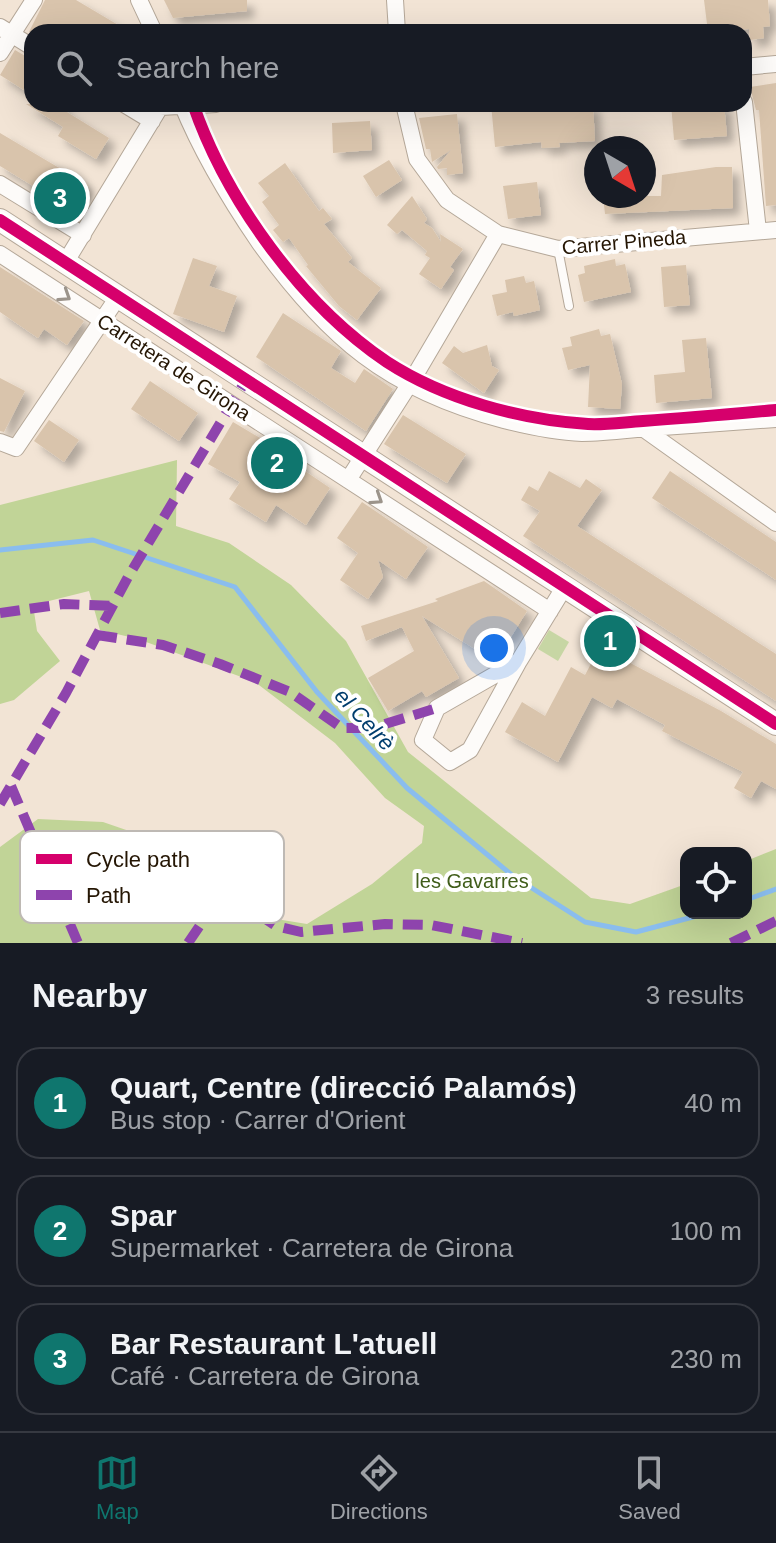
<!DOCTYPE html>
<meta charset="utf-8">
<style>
body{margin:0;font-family:Arial,sans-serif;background:#20242c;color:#f1f3f6}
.controls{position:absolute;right:24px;bottom:24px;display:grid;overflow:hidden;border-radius:16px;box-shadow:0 8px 32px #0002}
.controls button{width:72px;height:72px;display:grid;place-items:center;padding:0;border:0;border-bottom:2px solid #363941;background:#171b24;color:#f1f3f6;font:40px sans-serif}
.compass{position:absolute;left:584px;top:136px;width:72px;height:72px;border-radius:50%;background:#171b24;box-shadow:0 8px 32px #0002;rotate:141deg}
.you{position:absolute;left:494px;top:648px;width:28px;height:28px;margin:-20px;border:6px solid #fff;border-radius:50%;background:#1a73e8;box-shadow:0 0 0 12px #1a73e833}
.badge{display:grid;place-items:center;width:52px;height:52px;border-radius:50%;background:#0f766e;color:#fff;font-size:26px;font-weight:700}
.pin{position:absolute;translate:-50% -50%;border:4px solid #fff;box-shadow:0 2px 8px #0006}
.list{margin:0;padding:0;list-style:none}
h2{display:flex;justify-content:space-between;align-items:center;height:104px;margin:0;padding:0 32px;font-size:34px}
h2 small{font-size:26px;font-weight:400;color:#9ea1a6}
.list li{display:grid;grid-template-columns:52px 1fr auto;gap:24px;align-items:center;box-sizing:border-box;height:112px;margin:0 16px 16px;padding:0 16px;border:2px solid #363941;border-radius:24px}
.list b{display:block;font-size:30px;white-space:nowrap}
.list p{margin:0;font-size:26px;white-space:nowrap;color:#9ea1a6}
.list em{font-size:26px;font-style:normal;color:#9ea1a6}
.icon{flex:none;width:44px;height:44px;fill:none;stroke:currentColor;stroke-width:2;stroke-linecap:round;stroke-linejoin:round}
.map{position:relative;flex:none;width:776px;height:943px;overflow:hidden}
.search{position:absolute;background:#171b24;box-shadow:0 8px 32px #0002;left:24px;right:24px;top:24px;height:88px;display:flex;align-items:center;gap:20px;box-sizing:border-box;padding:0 28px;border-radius:24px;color:#9ea1a6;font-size:30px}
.sheet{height:488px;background:#171b24}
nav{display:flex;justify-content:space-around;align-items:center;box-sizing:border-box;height:112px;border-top:2px solid #363941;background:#171b24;font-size:22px;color:#9ea1a6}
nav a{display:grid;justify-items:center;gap:4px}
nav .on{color:#0f766e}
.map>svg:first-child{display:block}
.green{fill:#c7d6a4}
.forest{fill:#c1d497}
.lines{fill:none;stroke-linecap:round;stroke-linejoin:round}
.stream{stroke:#8abdee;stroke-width:5}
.building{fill:#d9c4ac;filter:url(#shadow)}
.lane-casing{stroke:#b4a798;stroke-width:10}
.street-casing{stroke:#b4a798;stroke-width:18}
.secondary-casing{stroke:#b4a798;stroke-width:24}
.lane{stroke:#fdfbf9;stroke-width:8}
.street{stroke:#fdfbf9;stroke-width:16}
.secondary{stroke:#fdfbf9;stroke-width:22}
.quiet{stroke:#8e44ad;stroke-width:10;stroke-dasharray:20 10;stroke-linecap:butt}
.cycleway-casing{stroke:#fff;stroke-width:17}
.cycleway{stroke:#d6006c;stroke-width:12}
.oneway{stroke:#9c948b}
.labels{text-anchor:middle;stroke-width:8;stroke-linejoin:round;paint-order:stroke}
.street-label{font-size:20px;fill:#251604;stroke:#fff}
.park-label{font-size:20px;fill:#405d1a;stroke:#fff}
.water-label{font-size:22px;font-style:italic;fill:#003d6d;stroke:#fff}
.key{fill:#fff;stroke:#beb9b4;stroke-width:2}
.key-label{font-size:22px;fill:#251604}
</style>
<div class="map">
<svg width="776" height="943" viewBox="0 0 776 943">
<defs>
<filter id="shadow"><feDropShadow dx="7" dy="7" stdDeviation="4" flood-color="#0004"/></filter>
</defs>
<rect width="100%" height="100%" fill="#f2e4d5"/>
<path class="green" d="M 549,630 L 569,642 L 558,661 L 538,649 Z"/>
<path class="forest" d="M 177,460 L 176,526 L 229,543 L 291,585 L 346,641 L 408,752 L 591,898 L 630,904 L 686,884 L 686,913 L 746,913 L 746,861 L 776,849 L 776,943 L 0,943 L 0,847 L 38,819 L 103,822 L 161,842 L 211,871 L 270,918 L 307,924 L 372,884 L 422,843 L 424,826 L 385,798 L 335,743 L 255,682 L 138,639 L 100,630 L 89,591 L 33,605 L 37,631 L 60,661 L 14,700 L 0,704 L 0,505 Z"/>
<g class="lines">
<path class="stream" d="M 0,550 L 93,540 L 235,587 L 317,692 L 407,788 L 513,876 L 585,922 L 636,932 L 708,913
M 746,900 L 776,889"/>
</g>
<path class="building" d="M 45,0 L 76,0 L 130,32 L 29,32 Z
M 164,0 L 247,0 L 247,11 L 173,18 Z
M 704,0 L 768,0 L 770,26 L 763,27 L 764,38 L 750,40 L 749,29 L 708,32 Z
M 15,50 L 32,60 L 32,95 L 0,75 Z
M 776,83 L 776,205 L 766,206 L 759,110 L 756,110 L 750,87 Z
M 26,104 L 65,104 L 62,109 L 109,138 L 96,159 L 58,136 L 63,127 Z
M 491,104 L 593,104 L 595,141 L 559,143 L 560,147 L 542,148 L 541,142 L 495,147 Z
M 671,104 L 724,104 L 727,136 L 674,140 Z
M 457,114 L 463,173 L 447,175 L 447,168 L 438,169 L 437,167 L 451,150 L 432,162 L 430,149 L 426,149 L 419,118 Z
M 370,121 L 372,150 L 333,153 L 332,123 Z
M 0,133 L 88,185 L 73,210 L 0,166 Z
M 389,160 L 402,180 L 376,197 L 363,176 Z
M 285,163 L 319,211 L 323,208 L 332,219 L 324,224 L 352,258 L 348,262 L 381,288 L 357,320 L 339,306 L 306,266 L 308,265 L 289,238 L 283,242 L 273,230 L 279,225 L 262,202 L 269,196 L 258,183 Z
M 716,167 L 732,167 L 733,208 L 605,214 L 603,196 L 661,196 L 662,175 Z
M 537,182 L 541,215 L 508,219 L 503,186 Z
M 412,196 L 427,219 L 424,223 L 432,228 L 441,242 L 440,234 L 463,249 L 450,267 L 454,270 L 441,289 L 419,274 L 430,258 L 425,255 L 427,251 L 402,230 L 397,234 L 387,225 Z
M 193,258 L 217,266 L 209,286 L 237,296 L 224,332 L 173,314 Z
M 615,259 L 616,266 L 625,264 L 631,292 L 584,302 L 578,275 L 585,273 L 584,266 Z
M 686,265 L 690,305 L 664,307 L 661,267 Z
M 0,267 L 84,321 L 67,345 L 44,329 L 38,338 L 0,312 Z
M 524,276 L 526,283 L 534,281 L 540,310 L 514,316 L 513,312 L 497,316 L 492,295 L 507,292 L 505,280 Z
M 283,313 L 341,351 L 331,368 L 355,383 L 364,369 L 393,389 L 366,431 L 256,357 Z
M 599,329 L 601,336 L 610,334 L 622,384 L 620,409 L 588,407 L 590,365 L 568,370 L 562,348 L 572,346 L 570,337 Z
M 706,338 L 712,398 L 656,403 L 654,375 L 685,372 L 682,340 Z
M 487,345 L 492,366 L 499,370 L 484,393 L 442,363 L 454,346 L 463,353 Z
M 0,378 L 25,391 L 4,432 L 0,431 Z
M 150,381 L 198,413 L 179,441 L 131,409 Z
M 403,415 L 466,454 L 447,483 L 384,444 Z
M 49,420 L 79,440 L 64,462 L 34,441 Z
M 233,422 L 302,463 L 299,467 L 330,488 L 306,525 L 276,505 L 266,522 L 229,499 L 240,482 L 208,464 Z
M 549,471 L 580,488 L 586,479 L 602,490 L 577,526 L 776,654 L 776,701 L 523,536 L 540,511 L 521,500 L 529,486 L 538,491 Z
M 670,471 L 776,542 L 776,580 L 652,498 Z
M 362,502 L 428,547 L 406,579 L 378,560 L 383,577 L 368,599 L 340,580 L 358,553 L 337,538 Z
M 484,581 L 527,611 L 509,640 L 496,633 L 483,654 L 422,616 L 459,678 L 426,697 L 422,691 L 388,711 L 368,678 L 414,651 L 402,627 L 366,641 L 361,626 L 438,601 L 435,599 Z
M 600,647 L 721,711 L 776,744 L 776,789 L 761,781 L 751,798 L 734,788 L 743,772 L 662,731 L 665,725 L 617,699 L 612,708 L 592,697 L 558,762 L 505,732 L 522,702 L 545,716 L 571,667 L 585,675 Z"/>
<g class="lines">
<g class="lane-casing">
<path id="lane" d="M 558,249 L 569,306"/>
</g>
<g class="street-casing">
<path id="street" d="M 139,0 L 154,32
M 395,0 L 397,32
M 0,27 L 32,47
M 0,53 L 34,0
M 744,67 L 776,64
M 744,102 L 758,231
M 124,104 L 152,121
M 182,104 C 202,153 229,198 259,242 C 327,337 388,390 504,420 C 528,426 556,432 582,433 C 604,433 626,430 648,428 C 691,425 733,422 776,419
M 404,104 L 417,159 L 447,200 L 498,234 L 558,249 L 776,230
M 0,184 L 83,235
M 0,254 L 550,611
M 65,263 L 160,107 L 216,104
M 644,429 L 776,523
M 0,442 L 16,448 L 118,297
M 348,480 L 414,377 L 498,234
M 519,661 L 437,708 L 423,740 L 450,762 L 470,750 L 519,661 L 565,586"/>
</g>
<g class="secondary-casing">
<path id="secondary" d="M 0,220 L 776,724"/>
</g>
<use href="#lane" class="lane"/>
<use href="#street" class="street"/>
<use href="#secondary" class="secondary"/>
<path class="quiet" d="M 0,613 L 64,604 L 113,606
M 97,635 L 163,645 L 220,664 L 290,692 L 342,728 L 367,728
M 385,724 L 437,708
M 11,786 L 78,943
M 0,804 L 66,693 L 128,577 L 246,380
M 188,943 L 205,918 L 220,905 L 246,906 L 276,926 L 301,932 L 385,924 L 431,925 L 522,943
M 731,943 L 776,921"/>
<g class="cycleway-casing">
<path id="cycleway" d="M 193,104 C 226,200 302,305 387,362 C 444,399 521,420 588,424 C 606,425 625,422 643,421 C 687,418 732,414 776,410
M 0,220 L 776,724"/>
</g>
<use href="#cycleway" class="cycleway"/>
</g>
<defs><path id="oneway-chevron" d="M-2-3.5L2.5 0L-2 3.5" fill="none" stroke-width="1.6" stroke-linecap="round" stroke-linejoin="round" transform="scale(2)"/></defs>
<g class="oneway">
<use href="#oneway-chevron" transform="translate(65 296) rotate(33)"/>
<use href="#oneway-chevron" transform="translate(377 499) rotate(33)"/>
</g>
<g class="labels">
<g class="street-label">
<text transform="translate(624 242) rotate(-5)" y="7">Carrer Pineda</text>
<text transform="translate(174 367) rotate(33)" y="7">Carretera de Girona</text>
</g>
<g class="park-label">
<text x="472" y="888">les Gavarres</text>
</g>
<g class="water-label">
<text transform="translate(365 719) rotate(47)" y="8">el Celrè</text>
</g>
</g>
<rect x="20" y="831" width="264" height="92" rx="12" class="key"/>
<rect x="36" y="854" width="36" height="10" fill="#d6006c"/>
<rect x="36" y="890" width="36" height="10" fill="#8e44ad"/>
<g class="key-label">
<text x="86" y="867">Cycle path</text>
<text x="86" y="903">Path</text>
</g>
</svg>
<div class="controls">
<button><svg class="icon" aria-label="locate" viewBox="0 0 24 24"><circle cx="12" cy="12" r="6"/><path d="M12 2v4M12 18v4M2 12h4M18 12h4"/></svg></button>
</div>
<svg class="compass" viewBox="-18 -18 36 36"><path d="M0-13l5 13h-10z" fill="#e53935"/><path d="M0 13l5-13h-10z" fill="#9ea1a6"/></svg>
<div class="you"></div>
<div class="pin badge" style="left:610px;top:641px">1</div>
<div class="pin badge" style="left:277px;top:463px">2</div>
<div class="pin badge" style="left:60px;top:198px">3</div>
<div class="search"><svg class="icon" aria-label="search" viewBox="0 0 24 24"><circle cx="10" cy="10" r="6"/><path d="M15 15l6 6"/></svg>Search here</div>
</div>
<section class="sheet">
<h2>Nearby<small>3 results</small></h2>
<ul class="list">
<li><span class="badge">1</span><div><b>Quart, Centre (direcció Palamós)</b><p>Bus stop · Carrer d'Orient</p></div><em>40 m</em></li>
<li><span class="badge">2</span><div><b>Spar</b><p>Supermarket · Carretera de Girona</p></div><em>100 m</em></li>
<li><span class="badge">3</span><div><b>Bar Restaurant L'atuell</b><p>Café · Carretera de Girona</p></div><em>230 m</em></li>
</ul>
</section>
<nav>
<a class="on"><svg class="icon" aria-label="map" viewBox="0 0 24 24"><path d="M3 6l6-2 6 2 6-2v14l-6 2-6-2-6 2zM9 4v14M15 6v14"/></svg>Map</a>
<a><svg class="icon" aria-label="directions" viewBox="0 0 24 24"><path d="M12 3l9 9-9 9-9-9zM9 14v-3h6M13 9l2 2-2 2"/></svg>Directions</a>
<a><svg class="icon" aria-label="saved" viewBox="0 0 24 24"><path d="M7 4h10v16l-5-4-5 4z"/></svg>Saved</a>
</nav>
